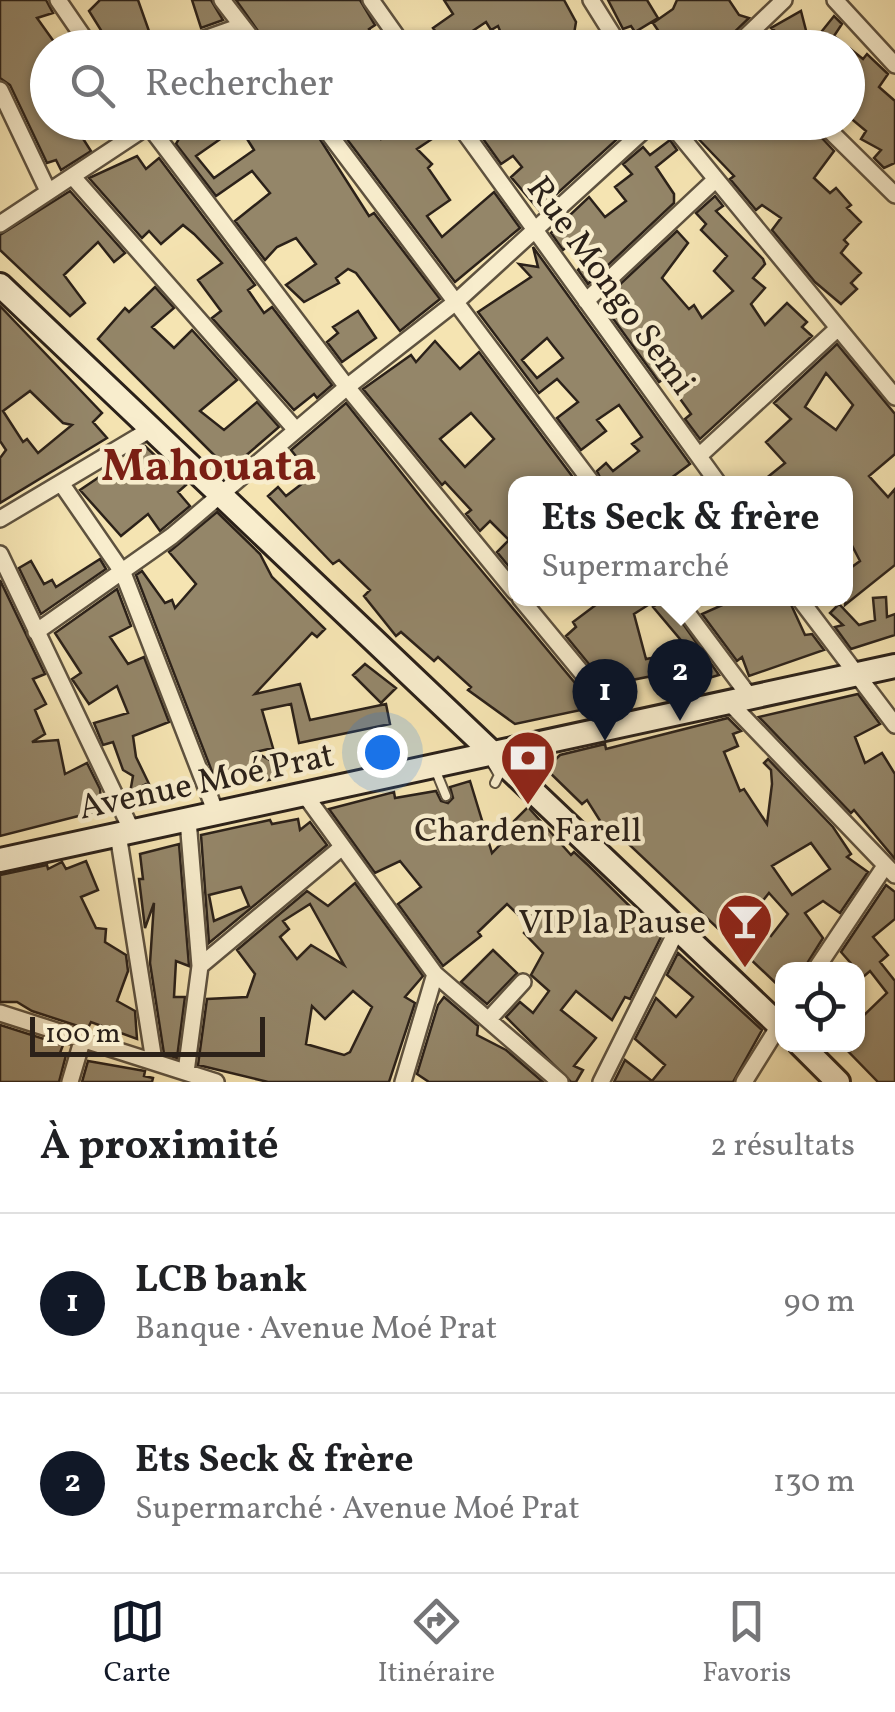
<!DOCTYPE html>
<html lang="fr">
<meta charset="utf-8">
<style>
body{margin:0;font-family:Vollkorn,serif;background:#f6f6f6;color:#202124}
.controls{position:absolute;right:30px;bottom:30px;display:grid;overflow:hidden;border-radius:20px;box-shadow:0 2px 8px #0004}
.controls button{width:90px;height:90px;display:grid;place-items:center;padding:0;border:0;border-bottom:2px solid #e0e0e0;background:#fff;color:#202124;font:50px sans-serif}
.scale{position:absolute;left:30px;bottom:25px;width:235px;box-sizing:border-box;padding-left:10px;border:5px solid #2b2119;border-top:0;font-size:28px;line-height:35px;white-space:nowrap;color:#2b2119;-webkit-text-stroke:8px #f8edcd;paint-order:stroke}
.you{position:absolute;left:382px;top:752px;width:35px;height:35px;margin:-25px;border:8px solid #fff;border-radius:50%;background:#1a73e8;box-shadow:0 0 0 15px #1a73e833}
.badge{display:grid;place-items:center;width:65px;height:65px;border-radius:50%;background:#111827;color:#fff;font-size:32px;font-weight:700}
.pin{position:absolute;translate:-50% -82px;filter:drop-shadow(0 2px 5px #0008)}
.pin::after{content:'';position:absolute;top:52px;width:35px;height:30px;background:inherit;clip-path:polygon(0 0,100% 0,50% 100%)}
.popup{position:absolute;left:508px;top:476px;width:345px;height:130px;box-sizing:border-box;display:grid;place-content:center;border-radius:20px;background:#fff;filter:drop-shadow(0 2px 8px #0005);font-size:32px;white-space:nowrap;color:#757577}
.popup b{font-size:38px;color:#202124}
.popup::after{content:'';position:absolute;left:50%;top:100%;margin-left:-20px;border:20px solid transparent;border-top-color:#fff}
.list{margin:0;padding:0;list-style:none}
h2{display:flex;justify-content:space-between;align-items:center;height:130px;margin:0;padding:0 40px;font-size:42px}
h2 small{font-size:32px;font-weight:400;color:#757577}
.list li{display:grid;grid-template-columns:65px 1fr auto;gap:30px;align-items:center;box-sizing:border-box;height:180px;padding:0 40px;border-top:2px solid #e0e0e0}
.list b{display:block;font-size:38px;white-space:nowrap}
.list p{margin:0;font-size:32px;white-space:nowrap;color:#757577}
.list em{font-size:32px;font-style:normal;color:#757577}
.icon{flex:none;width:55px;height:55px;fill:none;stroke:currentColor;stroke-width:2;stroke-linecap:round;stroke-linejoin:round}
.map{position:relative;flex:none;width:895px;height:1082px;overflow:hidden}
.search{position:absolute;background:#fff;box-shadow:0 2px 8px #0004;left:30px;right:30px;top:30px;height:110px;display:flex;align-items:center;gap:25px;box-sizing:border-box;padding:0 35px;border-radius:55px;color:#757577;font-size:38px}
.sheet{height:490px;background:#fff}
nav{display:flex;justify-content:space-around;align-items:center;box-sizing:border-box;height:140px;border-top:2px solid #e0e0e0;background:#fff;font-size:28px;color:#757577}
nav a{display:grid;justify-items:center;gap:5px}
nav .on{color:#111827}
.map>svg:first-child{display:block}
.building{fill:#948669;stroke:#2b2119;stroke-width:2.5;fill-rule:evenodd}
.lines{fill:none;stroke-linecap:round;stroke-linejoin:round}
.lane-casing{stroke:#5e523f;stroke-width:12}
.street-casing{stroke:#5e523f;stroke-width:20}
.secondary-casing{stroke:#2b2119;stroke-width:28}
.lane{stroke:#f8edcd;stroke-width:8}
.street{stroke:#f8edcd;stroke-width:15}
.secondary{stroke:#f8edcd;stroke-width:22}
.labels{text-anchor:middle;stroke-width:9;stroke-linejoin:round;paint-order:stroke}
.street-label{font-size:35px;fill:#2b2119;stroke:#f8edcd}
.poi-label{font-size:35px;fill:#2b2119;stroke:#f8edcd}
.district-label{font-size:45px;font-weight:bold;fill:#7a1f14;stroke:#f8edcd}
</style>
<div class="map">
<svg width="895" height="1082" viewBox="0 0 895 1082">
<rect width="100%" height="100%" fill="#f5e4b2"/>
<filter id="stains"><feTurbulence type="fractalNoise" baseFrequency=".002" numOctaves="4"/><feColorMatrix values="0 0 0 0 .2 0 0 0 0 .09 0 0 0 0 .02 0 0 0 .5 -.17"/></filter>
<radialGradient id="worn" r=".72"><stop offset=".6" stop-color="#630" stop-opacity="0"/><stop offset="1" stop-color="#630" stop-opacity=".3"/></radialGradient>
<path class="building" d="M 0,0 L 46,0 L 53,13 L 37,18 L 57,46 L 68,34 L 75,45 L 48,48 L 48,122 L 97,122 L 80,134 L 91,151 L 61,170 L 56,160 L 47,163 L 10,85 L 0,78 Z
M 100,0 L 138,0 L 155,48 L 112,48 L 89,11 Z
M 192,0 L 211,0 L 223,20 L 201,28 Z
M 236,0 L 360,0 L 375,25 L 369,29 L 381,48 L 270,48 Z
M 444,0 L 564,0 L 576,22 L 574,34 L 550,48 L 519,48 L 515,41 L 503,38 L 498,26 L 491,30 L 486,22 L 447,48 L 433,28 L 453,14 Z
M 608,0 L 647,0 L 658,18 L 635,32 L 631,26 L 623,29 Z
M 677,0 L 729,0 L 739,15 L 749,18 L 718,48 L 670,48 L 653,23 L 673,9 Z
M 801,11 L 810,46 L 834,16 L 842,24 L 834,36 L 863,59 L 867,54 L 888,74 L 879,87 L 895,101 L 895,163 L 884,168 L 874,158 L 881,150 L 861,139 L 866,131 L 848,116 L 848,48 L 796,48 L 790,43 L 767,48 L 779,34 L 771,28 Z
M 168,122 L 309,122 L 369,216 L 374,213 L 440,299 L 400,331 L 356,273 L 348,269 L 336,278 L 339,283 L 304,302 L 286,285 L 316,264 L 296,238 L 277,247 L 265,260 L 235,221 L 270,193 L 252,171 L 216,196 L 176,144 L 180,137 ZM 239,126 L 254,150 L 214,178 L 196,156 Z
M 334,122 L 370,122 L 381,139 L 406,122 L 429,122 L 438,135 L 417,149 L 432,164 L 428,168 L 450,200 L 427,216 L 442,237 L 494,192 L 520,228 L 455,282 Z
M 471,122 L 636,122 L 539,210 L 511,177 L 522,167 L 513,156 L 501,164 Z
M 698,122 L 752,122 L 763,134 L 773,122 L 807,122 L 834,151 L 814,178 L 830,193 L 836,188 L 851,205 L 847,208 L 861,222 L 844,240 L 848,244 L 841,253 L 861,273 L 851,283 L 857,289 L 841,304 L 815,282 L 772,230 L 781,218 L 762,205 L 756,210 L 730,179 L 734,176 L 689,129 Z
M 670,140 L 677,150 L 656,167 L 674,194 L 674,203 L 588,284 L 578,270 L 589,259 L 575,240 L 563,250 L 551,233 L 589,197 L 605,217 L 626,201 L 615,187 L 632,174 L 623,164 L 643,147 L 650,155 Z
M 137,156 L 146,169 L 159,158 L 255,285 L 248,290 L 264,313 L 272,307 L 332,385 L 317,398 L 314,394 L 294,410 L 212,318 L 221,311 L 198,280 L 222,263 L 194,234 L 183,225 L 161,244 L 149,231 L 142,238 L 89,178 Z
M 70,191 L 125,253 L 114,262 L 98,242 L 64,275 L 85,303 L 70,316 L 0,250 L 0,235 Z
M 715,196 L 723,206 L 716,211 L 763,259 L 765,264 L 753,278 L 765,288 L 751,304 L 765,325 L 787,303 L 807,322 L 802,327 L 812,336 L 700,439 L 685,419 L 691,414 L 665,378 L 659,382 L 601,302 L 677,231 L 688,243 L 662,278 L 689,309 L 694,305 L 702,318 L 733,291 L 714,271 L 727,256 L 701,230 L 706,224 L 696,213 Z
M 533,247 L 690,464 L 663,484 L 603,484 L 597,471 L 606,463 L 613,471 L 639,451 L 632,444 L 642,437 L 619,405 L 597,420 L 606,431 L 581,450 L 557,418 L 578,402 L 557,379 L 539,393 L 478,312 L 531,277 L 519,264 L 538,267 ZM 547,338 L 563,358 L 537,378 L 522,360 Z
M 155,287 L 174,308 L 152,327 L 174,348 L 192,330 L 237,380 L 200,411 L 224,430 L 257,402 L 279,427 L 229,470 L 98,339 L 125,308 L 129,312 Z
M 0,306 L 102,413 L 93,422 L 107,438 L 0,503 L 0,458 L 6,450 L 0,441 ZM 30,391 L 63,423 L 72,425 L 38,453 L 27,439 L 23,442 L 3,411 Z
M 358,311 L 376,338 L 342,362 L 327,342 L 338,333 L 333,327 Z
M 435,341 L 460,369 L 479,352 L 578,484 L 515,484 L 515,574 L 497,552 L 509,540 L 490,521 L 480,531 L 466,514 L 471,510 L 445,482 L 442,485 L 363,389 L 411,355 L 416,362 ZM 471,413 L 494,439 L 465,467 L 440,439 Z
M 837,344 L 895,414 L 895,454 L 869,476 L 888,497 L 895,489 L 895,565 L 845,605 L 845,572 L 860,561 L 845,532 L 845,484 L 759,484 L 785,463 L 766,442 L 791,419 L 774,403 ZM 826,373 L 853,405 L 836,430 L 805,407 Z
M 346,403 L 431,510 L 595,707 L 515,724 L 468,690 L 471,687 L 438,657 L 434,661 L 401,632 L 396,636 L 364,596 L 370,590 L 339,560 L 333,564 L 268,496 L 278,487 L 286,496 L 312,476 L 291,450 Z
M 145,446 L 186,485 L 178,492 L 190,506 L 160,531 L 148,514 L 121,536 L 80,490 Z
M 217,512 L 260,554 L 272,577 L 325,629 L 317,637 L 312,633 L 255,694 L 300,684 L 310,720 L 386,704 L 390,724 L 299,743 L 291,704 L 262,710 L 273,748 L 255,752 L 281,766 L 282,778 L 255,782 L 253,776 L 218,787 L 136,575 L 142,571 L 165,603 L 172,600 L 175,608 L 196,584 L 169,552 Z
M 100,559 L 106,569 L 41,614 L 19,568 L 31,561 L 44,584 L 52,580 L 56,587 Z
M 0,580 L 45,674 L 33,679 L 46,704 L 35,710 L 45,734 L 32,742 L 58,740 L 65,774 L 87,763 L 100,789 L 102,810 L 0,836 Z
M 117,589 L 131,626 L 110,637 L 128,664 L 144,657 L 169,722 L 133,736 L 136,757 L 151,788 L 146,784 L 130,793 L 133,776 L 123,770 L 113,742 L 103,745 L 94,723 L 128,713 L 117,686 L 89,704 L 72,679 L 81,673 L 55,633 Z
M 886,597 L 887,617 L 895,614 L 895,635 L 851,649 L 835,627 L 843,625 L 830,613 L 839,604 L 859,625 L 875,620 L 873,598 Z
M 605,598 L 659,598 L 634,614 L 646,659 L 690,651 L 653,607 L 665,598 L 719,675 L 684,685 L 693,668 L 627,681 L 634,696 L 620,702 L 566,636 L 576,627 L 573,622 Z
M 738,598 L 788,598 L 805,635 L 812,634 L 824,650 L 749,676 L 742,657 L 737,661 L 702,614 Z
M 365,664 L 396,688 L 381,703 L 353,675 Z
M 858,694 L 880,724 L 855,737 L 865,763 L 882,753 L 895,774 L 895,859 L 854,810 L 851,813 L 759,717 Z
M 728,718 L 741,731 L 733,734 L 738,746 L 724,752 L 740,791 L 744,789 L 767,824 L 772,784 L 771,770 L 764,763 L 768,759 L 833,827 L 851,854 L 847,857 L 868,872 L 840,913 L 823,901 L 805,913 L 823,938 L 803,970 L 782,970 L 782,989 L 615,831 L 609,835 L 587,800 L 582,804 L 546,769 L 560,755 L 605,744 L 606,749 ZM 811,843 L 830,869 L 792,895 L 772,866 ZM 769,893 L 788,914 L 771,936 L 750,917 Z
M 470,781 L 492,853 L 518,826 L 514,821 L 528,807 L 571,855 L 574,852 L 589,866 L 661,937 L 630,999 L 625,997 L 612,1020 L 576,991 L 561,1010 L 596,1038 L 574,1066 L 583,1070 L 576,1082 L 571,1082 L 506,1017 L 520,1002 L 533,1013 L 549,991 L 531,975 L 543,953 L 524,933 L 530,926 L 507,904 L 478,932 L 481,936 L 443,966 L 398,904 L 421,887 L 400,861 L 375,873 L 329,809 L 394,792 L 395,798 L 436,791 L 441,801 L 448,803 L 453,798 L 450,787 Z
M 298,819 L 300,830 L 310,822 L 327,845 L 209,943 L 201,835 L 270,820 L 272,824 ZM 241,887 L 249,906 L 214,921 L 209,895 Z
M 179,844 L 189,966 L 176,961 L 174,997 L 185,997 L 177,1058 L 164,1054 L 150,963 L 154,903 L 145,928 L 139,879 L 143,879 L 140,854 Z
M 86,861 L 98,890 L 81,897 L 96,928 L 106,929 L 105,942 L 126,955 L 128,971 L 117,1001 L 135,1011 L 137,1039 L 91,1022 L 88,1028 L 81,1027 L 32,1011 L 17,1002 L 0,1002 L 0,875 L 47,865 L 48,869 L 62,862 L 66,869 Z
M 355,883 L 423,976 L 405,997 L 415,1003 L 389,1082 L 268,1082 L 198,1065 L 207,999 L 247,997 L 255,974 L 237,950 L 307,891 L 328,906 ZM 310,904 L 344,965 L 311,945 L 297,959 L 280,937 L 289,929 L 283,921 ZM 353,991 L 372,1007 L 350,1052 L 344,1055 L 306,1044 L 312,1006 L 325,1019 Z
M 886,885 L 895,892 L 895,919 L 873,937 L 888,955 L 880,962 L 895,981 L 895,1082 L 878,1082 L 841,1044 L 858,1044 L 858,1021 L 887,993 L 870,971 L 863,977 L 841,952 Z
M 493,950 L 517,973 L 487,1004 L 461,982 Z
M 678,953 L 762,1030 L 733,1082 L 614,1082 L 625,1060 L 652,1081 L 665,1065 L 635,1039 L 656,998 L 676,1017 L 693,997 L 667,975 Z
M 444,997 L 478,1026 L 477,1035 L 506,1050 L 543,1082 L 429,1082 L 417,1074 L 438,1005 Z
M 0,1025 L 63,1045 L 60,1053 L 66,1055 L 59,1082 L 0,1082 Z
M 88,1061 L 145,1071 L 144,1076 L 153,1078 L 152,1082 L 82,1082 Z"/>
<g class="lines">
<g class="lane-casing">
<path id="lane" d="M 493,765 L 499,775 L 495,783
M 435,769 L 446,796"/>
</g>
<g class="street-casing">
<path id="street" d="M 58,0 L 91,48
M 222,0 L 259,48
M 371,0 L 405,48
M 591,0 L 621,48
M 835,0 L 895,65
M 179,48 L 241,26
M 734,48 L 784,0
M 0,90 L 48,191
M 146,122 L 347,387 L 515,592
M 320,122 L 592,483
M 457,122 L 718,483
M 669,122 L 895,397
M 821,122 L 895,195
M 73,177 L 296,430
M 0,224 L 148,126
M 586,301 L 715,180
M 699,456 L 837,329
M 61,483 L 123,573 L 216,813
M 0,519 L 151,429
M 0,554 L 132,831
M 520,598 L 625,725
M 676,598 L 750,697
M 799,598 L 895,725
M 36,632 L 172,536 L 347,387 L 457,301 L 653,122
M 729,702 L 895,875
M 305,795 L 435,974 L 560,1082
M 118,834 L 154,1061
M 200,966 L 341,848
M 816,969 L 885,866
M 0,1013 L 216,1082
M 490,1018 L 523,982
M 186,1072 L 200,966 L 188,820
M 70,1082 L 83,1038
M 403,1082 L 435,974
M 601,1082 L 678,928
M 744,1082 L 782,1021"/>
</g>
<g class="secondary-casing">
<path id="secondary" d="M 0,285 L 782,1028
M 0,860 L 895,666
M 800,1044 L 838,1082"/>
</g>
<use href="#lane" class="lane"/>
<use href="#street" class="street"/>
<use href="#secondary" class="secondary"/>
</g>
<defs>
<g id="bank-pin" transform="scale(2.875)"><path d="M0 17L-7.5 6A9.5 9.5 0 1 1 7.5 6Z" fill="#8f2418" stroke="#f8edcd"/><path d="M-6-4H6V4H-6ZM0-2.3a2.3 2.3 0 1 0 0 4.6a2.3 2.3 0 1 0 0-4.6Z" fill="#fff"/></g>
<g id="bar-pin" transform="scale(2.875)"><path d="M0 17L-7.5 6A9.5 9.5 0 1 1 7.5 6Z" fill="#8f2418" stroke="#f8edcd"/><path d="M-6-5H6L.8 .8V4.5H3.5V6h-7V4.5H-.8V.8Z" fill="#fff"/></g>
</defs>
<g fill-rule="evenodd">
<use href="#bank-pin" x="528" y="758"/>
<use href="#bar-pin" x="745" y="921"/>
</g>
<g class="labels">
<g class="street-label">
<text transform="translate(612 285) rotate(54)" y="12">Rue Mongo Semi</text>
<text transform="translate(206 780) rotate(-12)" y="12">Avenue Moé Prat</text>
</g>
<g class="poi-label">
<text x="528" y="841">Charden Farell</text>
<text x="706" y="933" text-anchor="end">VIP la Pause</text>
</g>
<g class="district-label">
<text x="209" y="480">Mahouata</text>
</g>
</g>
<rect width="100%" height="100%" filter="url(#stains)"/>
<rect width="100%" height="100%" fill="url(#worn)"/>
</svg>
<div class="controls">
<button><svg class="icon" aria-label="locate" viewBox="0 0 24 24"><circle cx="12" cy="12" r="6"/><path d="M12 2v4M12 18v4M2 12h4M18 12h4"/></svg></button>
</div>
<div class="scale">100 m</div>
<div class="you"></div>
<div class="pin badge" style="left:605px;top:741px">1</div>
<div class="pin badge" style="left:680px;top:721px">2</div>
<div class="popup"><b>Ets Seck &amp; frère</b>Supermarché</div>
<div class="search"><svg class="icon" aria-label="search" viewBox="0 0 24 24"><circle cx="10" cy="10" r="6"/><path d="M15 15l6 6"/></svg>Rechercher</div>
</div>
<section class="sheet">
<h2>À proximité<small>2 résultats</small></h2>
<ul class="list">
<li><span class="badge">1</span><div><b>LCB bank</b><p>Banque · Avenue Moé Prat</p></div><em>90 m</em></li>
<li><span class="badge">2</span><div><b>Ets Seck &amp; frère</b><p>Supermarché · Avenue Moé Prat</p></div><em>130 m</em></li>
</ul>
</section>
<nav>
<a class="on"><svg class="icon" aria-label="map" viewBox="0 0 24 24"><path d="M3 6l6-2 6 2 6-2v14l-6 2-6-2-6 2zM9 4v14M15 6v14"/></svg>Carte</a>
<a><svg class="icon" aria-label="directions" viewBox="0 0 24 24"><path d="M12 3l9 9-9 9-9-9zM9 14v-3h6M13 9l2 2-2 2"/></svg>Itinéraire</a>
<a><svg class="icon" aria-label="saved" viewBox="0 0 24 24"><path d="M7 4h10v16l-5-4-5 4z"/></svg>Favoris</a>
</nav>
